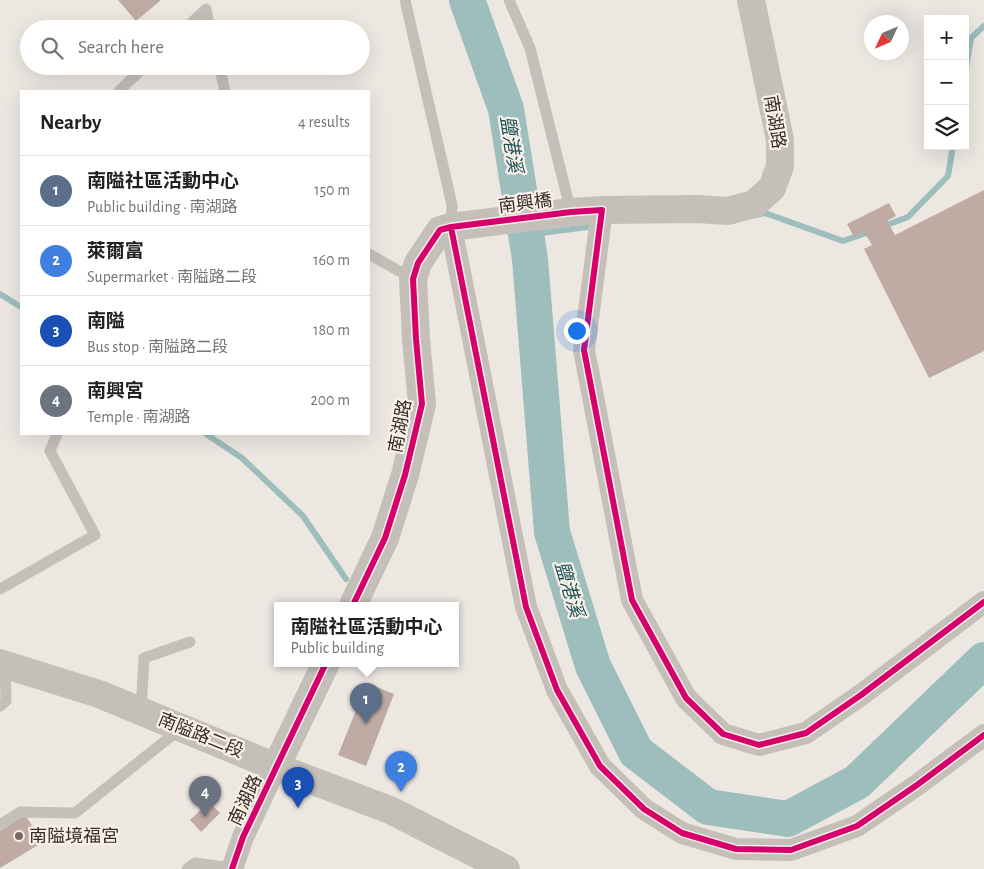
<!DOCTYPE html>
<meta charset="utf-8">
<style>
body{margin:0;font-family:"Alegreya Sans","Noto Sans TC",sans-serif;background:#f2f2f2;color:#202124}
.controls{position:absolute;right:15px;top:15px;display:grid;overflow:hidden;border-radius:0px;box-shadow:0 5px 20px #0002}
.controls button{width:45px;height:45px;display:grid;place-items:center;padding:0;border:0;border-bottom:1px solid #e0e0e0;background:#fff;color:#202124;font:25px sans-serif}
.compass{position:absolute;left:864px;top:15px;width:45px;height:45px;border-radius:50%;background:#fff;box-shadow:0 5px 20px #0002;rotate:226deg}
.you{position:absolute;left:576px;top:330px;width:18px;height:18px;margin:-12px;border:4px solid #fff;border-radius:50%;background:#1a73e8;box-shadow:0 0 0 8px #1a73e833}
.badge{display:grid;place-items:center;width:32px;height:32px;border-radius:50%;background:#7c3aed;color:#fff;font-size:16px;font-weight:700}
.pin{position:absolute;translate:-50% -41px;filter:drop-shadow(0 1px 2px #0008)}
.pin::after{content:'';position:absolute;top:26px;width:18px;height:15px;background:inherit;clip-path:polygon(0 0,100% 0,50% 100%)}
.popup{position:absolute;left:274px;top:602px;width:185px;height:65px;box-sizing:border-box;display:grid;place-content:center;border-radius:0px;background:#fff;filter:drop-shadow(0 1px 4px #0005);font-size:16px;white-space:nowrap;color:#757577}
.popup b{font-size:19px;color:#202124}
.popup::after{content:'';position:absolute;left:50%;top:100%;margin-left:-10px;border:10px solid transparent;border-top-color:#fff}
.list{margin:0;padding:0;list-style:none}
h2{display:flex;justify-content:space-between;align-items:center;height:65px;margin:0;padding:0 20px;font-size:21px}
h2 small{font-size:16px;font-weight:400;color:#757577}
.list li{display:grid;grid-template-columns:32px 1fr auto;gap:15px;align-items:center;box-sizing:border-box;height:70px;padding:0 20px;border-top:1px solid #e0e0e0}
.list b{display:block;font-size:19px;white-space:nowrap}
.list p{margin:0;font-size:16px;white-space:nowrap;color:#757577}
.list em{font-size:16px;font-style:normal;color:#757577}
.icon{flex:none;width:28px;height:28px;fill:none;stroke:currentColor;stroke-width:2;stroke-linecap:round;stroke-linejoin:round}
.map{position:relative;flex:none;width:984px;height:869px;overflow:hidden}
.search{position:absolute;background:#fff;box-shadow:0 5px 20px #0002;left:20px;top:20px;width:350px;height:55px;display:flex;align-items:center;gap:12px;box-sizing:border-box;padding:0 18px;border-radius:28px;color:#757577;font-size:19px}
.panel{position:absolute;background:#fff;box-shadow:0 5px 20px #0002;left:20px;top:90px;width:350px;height:345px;border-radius:0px}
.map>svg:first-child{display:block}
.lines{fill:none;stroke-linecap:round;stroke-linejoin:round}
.stream{stroke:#9dbebd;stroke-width:6}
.river{stroke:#9dbebd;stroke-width:36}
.building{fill:#bfaba3}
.service{stroke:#c5bfba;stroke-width:11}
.minor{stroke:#c5bfba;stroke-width:22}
.tertiary{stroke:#c5bfba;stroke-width:28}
.cycleway-casing{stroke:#f9f1e8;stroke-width:9}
.cycleway{stroke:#d6006c;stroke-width:6}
.poi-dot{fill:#766d69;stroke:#f9f1e8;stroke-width:2}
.labels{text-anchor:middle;stroke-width:4.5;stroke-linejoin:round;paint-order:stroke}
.street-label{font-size:18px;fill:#362c28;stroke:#f9f1e8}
.poi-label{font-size:18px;fill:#362c28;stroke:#f9f1e8;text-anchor:start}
.water-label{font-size:19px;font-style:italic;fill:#1e5357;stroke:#f9f1e8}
</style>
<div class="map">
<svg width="984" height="869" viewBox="0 0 984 869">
<rect width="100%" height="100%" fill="#ece7e1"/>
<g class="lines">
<path class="stream" d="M 965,74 L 971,38 L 984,26
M 757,215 L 765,213 L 843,241 L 872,231
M 881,227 L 908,217 L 948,176 L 953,146
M 526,235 L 595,226
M 0,294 L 21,307
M 206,434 L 242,458 L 303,516 L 346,579"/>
<path class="river" d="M 467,0 L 506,109 L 530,259 L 552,532 L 593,666 L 636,752 L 708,807 L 788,819 L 857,782 L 984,660"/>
</g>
<path class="building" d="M 118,0 L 161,0 L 136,21 Z
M 984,190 L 984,351 L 929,378 L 864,249 L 872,245 L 864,232 L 854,237 L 847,224 L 889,203 L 896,216 L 887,221 L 895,235 Z
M 367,683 L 394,694 L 366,766 L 338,755 Z
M 209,802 L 220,813 L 201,832 L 190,820 Z
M 25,815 L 43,842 L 0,868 L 0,831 Z"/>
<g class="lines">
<path class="service" d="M 405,0 L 452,205 L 451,227
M 509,0 L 530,48 L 571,212
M 185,29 L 206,9 L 210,29
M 219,66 L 225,91
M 119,91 L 145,66
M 369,254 L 413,279
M 0,589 L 95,535 L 50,451 L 57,434
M 0,706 L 6,701 L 5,665
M 141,710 L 144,658 L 190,642
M 0,825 L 20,812 L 75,813 L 180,729
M 187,869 L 195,863 L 232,868"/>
<path class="minor" d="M 602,210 L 584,350 L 632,600 L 686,698 L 723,734 L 759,745 L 806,733 L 861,695 L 984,602
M 451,227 L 526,607 L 557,690 L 600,766 L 644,809 L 682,833 L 736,849 L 791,850 L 857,826 L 917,785 L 984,735
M 232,869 L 243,837 L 276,767"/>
<path class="tertiary" d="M 353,605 L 385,538 L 405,475 L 422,404 L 416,339 L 413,279 L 418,263 L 440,230 L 451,227 L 571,212 L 602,210 L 697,209 L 728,211 L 754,204 L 772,188 L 780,166 L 780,140 L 751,0
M 0,663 L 99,694 L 276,767 L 390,810 L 506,869
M 276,767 L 326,663"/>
<g class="cycleway-casing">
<path id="cycleway" d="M 451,227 L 526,607 L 557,690 L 600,766 L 644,809 L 682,833 L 736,849 L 791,850 L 857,826 L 917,785 L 984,735
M 353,605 L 385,538 L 405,475 L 422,404 L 416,339 L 413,279 L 418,263 L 440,230 L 451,227 L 571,212 L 602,210 L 584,350 L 632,600 L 686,698 L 723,734 L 759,745 L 806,733 L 861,695 L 984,602
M 232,869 L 243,837 L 326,663"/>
</g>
<use href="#cycleway" class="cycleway"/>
</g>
<circle class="poi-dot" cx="19" cy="836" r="5"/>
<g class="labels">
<g class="street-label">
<text transform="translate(775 122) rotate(81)" y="6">南湖路</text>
<text transform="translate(525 203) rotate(-7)" y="6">南興橋</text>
<text transform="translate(400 426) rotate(-79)" y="6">南湖路</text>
<text transform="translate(201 735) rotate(22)" y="6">南隘路二段</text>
<text transform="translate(245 800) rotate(-65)" y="6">南湖路</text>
</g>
<g class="poi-label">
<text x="29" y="842">南隘境福宮</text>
</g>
<g class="water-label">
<text transform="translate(512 144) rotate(81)" y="7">鹽港溪</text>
<text transform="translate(570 589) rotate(73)" y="7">鹽港溪</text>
</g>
</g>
</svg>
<div class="controls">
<button>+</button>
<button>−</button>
<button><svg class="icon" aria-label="layers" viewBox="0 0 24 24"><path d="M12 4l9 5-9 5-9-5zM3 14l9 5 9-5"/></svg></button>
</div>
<svg class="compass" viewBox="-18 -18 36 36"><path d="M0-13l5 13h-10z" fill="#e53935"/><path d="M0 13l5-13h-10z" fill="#757577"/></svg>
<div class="you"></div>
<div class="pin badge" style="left:366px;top:724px;background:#5c6f8a">1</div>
<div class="popup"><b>南隘社區活動中心</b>Public building</div>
<div class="pin badge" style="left:401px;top:792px;background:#3f7fe0">2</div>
<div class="pin badge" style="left:298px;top:808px;background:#1a4fb4">3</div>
<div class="pin badge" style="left:205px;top:817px;background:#6b7280">4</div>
<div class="search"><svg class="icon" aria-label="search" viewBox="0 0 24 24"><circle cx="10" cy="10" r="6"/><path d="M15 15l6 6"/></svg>Search here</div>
<section class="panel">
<h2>Nearby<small>4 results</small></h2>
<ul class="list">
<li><span class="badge" style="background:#5c6f8a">1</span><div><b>南隘社區活動中心</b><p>Public building · 南湖路</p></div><em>150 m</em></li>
<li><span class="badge" style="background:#3f7fe0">2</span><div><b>萊爾富</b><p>Supermarket · 南隘路二段</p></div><em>160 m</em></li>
<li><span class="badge" style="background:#1a4fb4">3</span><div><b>南隘</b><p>Bus stop · 南隘路二段</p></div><em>180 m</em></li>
<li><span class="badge" style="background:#6b7280">4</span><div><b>南興宮</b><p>Temple · 南湖路</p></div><em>200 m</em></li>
</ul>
</section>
</div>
